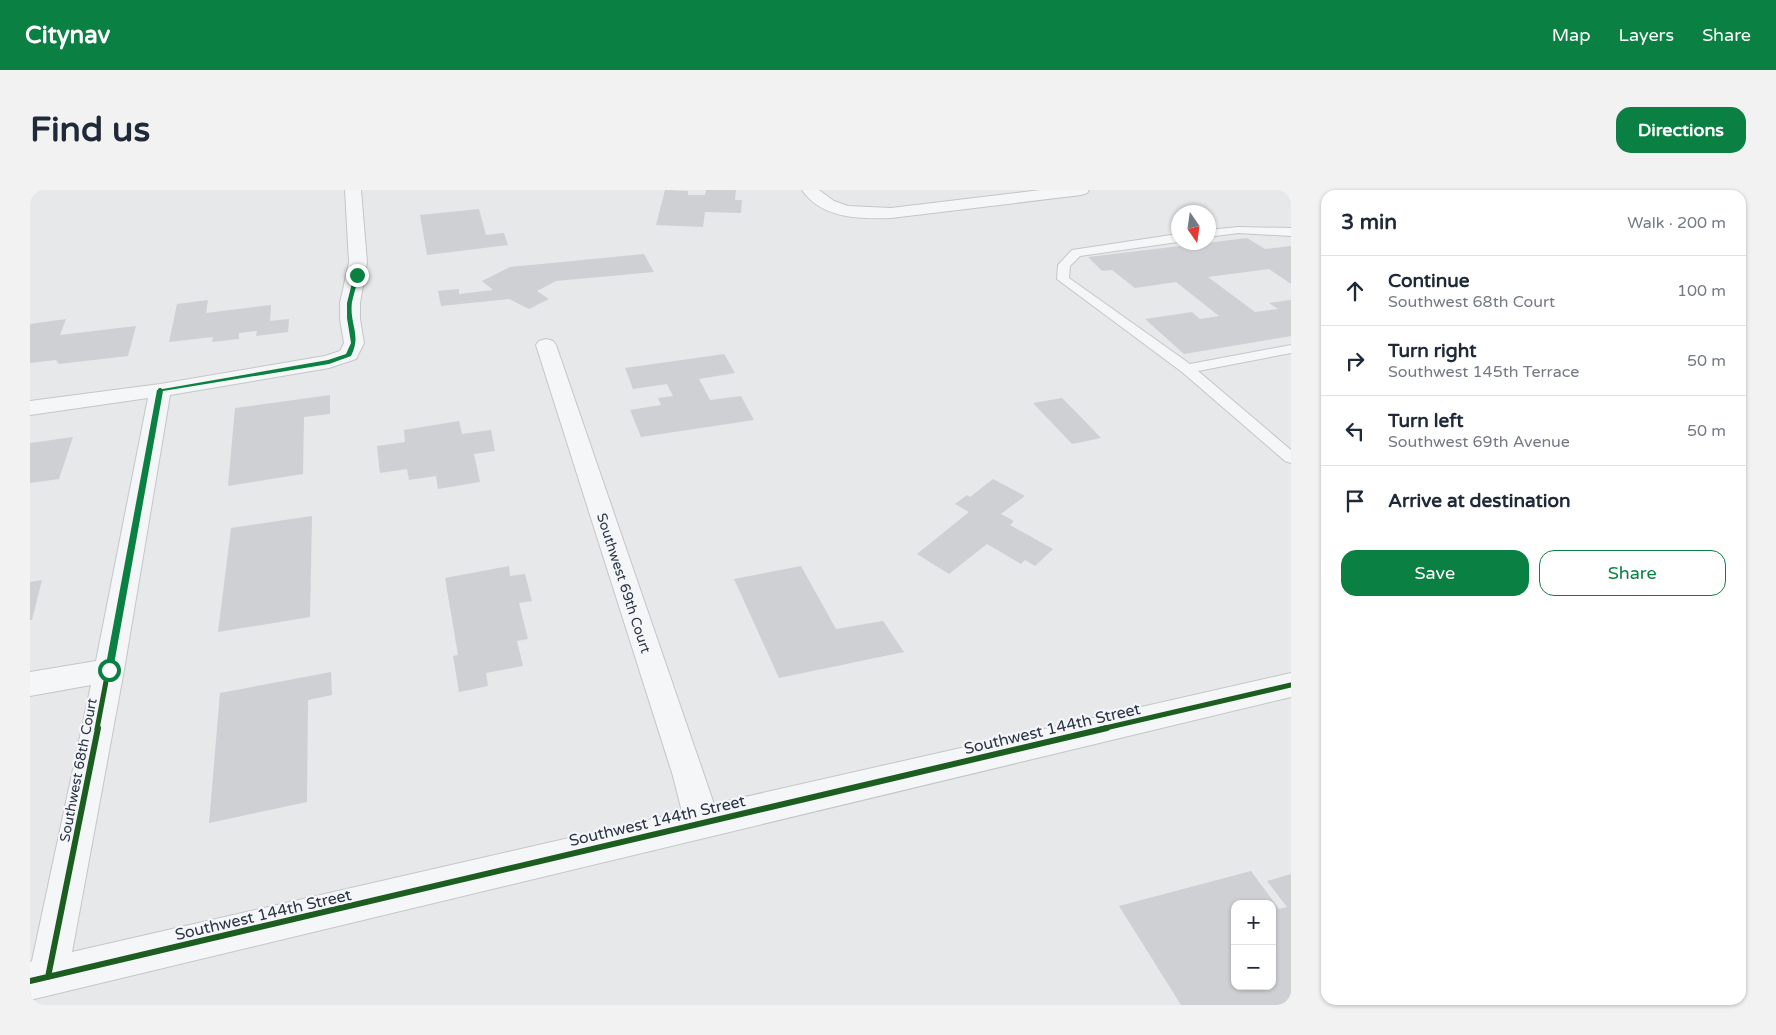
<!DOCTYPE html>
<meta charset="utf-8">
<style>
body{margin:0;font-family:"Varela Round",sans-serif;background:#f2f2f3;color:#1f2937}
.controls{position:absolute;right:15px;bottom:15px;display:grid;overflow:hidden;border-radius:10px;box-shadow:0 1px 4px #0004}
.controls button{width:45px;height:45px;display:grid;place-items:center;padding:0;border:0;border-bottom:1px solid #e0e1e3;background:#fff;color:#1f2937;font:25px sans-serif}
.compass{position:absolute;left:1141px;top:15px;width:45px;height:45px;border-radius:50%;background:#fff;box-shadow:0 1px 4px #0004;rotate:167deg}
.stop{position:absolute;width:15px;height:15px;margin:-11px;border:4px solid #0b8043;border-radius:50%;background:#fff}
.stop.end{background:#0b8043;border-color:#fff;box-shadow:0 1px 5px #0008}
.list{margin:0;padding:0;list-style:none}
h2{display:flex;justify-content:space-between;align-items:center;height:65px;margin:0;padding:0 20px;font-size:21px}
h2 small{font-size:16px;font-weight:400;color:#747a83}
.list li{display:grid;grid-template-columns:32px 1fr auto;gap:15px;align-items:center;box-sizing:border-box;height:70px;padding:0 20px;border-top:1px solid #e0e1e3}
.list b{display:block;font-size:19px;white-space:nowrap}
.list p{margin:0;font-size:16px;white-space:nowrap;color:#747a83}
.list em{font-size:16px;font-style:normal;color:#747a83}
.actions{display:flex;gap:10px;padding:15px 20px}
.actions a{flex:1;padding:11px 0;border:1px solid #0b8043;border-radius:15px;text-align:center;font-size:18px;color:#0b8043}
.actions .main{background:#0b8043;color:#fff}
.icon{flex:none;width:28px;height:28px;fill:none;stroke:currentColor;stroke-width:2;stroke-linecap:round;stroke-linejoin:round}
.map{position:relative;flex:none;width:1261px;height:815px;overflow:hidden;border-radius:15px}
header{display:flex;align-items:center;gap:30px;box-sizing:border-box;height:70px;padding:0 25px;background:#0b8043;color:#fff}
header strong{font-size:24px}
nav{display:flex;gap:28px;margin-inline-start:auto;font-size:18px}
.intro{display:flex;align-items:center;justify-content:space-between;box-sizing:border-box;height:120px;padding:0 30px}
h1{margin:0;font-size:35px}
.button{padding:12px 22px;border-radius:15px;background:#0b8043;color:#fff;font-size:18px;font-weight:700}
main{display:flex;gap:30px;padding:0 30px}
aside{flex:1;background:#fff;border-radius:15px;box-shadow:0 1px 4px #0004}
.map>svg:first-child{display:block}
.building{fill:#ced0d3;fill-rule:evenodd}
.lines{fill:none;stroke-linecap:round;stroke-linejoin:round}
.lane-casing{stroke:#c4c6c8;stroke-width:2}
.street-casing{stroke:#c4c6c8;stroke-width:2}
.lane{fill:#f5f6f7;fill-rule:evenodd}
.street{fill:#f5f6f7;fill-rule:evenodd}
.cycleway-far2-casing{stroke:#f4f6f9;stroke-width:6}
.cycleway-far1-casing{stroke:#f4f6f9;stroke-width:8}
.cycleway-casing{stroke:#f4f6f9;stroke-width:9}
.cycleway-far2{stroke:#1b5e20;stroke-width:4}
.cycleway-far1{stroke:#1b5e20;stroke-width:5}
.cycleway{stroke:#1b5e20;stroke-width:6}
.route{fill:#0b8043}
.labels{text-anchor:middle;stroke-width:4.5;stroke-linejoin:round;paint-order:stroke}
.street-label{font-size:14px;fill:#2b3445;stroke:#f4f6f9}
.near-street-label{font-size:16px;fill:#2b3445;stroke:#f4f6f9}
</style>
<header>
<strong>Citynav</strong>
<nav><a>Map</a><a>Layers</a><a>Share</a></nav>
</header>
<div class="intro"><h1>Find us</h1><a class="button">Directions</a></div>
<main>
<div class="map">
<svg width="1261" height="815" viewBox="0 0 1261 815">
<rect width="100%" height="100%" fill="#e6e8ea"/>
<path class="building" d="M 635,0 L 658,1 L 658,5 L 675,5 L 676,0 L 706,0 L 705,10 L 712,10 L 711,23 L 675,22 L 673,37 L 626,35 Z
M 449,19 L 456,45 L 474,43 L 478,55 L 397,65 L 390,25 Z
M 1217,48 L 1235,59 L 1261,56 L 1261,94 L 1239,79 L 1178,87 L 1225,122 L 1248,119 L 1239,113 L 1261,110 L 1261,146 L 1154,164 L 1115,129 L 1162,122 L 1170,129 L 1189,126 L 1146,92 L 1105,98 L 1082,80 L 1072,81 L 1058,67 Z
M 614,64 L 624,82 L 526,91 L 507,101 L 519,109 L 499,119 L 479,109 L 411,116 L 408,101 L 429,99 L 429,104 L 463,100 L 452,91 L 480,77 Z
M 178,110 L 176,123 L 241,115 L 240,131 L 259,129 L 258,142 L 226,146 L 227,141 L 209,143 L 209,149 L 182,152 L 183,147 L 139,152 L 147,114 Z
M 36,129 L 30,145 L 106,136 L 98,166 L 29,174 L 26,170 L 0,173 L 0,134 Z
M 694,164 L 705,183 L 669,189 L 680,210 L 711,206 L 724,230 L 611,247 L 600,220 L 631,215 L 628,208 L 643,206 L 637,194 L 603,199 L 595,178 Z
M 300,205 L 300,224 L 274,227 L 273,284 L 198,296 L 205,218 Z
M 1032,208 L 1051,227 L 1071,248 L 1042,254 L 1003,213 Z
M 429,231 L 432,244 L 461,240 L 465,261 L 444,264 L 450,292 L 408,299 L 406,286 L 379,290 L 377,279 L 350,283 L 347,256 L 375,252 L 374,240 Z
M 43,247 L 29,289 L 0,293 L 0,253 Z
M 963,289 L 995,306 L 971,324 L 984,331 L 980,335 L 1023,359 L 1005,376 L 995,370 L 991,374 L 957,354 L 919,384 L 887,364 L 939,322 L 925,314 L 937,305 L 940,307 Z
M 282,326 L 280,427 L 188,442 L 201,338 Z
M 479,376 L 480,386 L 495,384 L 502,411 L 489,413 L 498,449 L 487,451 L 493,476 L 456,483 L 458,496 L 429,502 L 423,466 L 428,465 L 415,388 Z
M 771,376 L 806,439 L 853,431 L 874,462 L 749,488 L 704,389 Z
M 12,390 L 2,430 L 0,430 L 0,392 Z
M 301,482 L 302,505 L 278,510 L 277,612 L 179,633 L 190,503 Z
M 1221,681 L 1249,719 L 1257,717 L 1237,691 L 1261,684 L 1261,815 L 1151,815 L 1089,716 ZM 1205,714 L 1242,714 L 1242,796 L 1205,796 Z"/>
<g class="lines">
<g class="lane-casing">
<path id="lane" d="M 1208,37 L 1261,38 L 1261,46 L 1208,43 L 1178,47 L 1178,40 Z
M 1148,44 L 1148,52 L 1050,66 L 1040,76 L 1039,88 L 1160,174 L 1261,155 L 1261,163 L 1168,181 L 1261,260 L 1261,273 L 1255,271 L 1152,182 L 1027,89 L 1028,75 L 1042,60 Z"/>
</g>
<g class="street-casing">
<path id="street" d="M 315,0 L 331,0 L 337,72 L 330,113 L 330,129 L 334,153 L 326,169 L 299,178 L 140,205 L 94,480 L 42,762 L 652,622 L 643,586 L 506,155 L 509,151 L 516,149 L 523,151 L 526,155 L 684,614 L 1261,483 L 1261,507 L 0,810 L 0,772 L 2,771 L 61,495 L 0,506 L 0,482 L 66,471 L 118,208 L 0,225 L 0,211 L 130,194 L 295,166 L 310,161 L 314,153 L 310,129 L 310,113 L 319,72 Z
M 772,0 L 789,0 L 804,11 L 818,16 L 861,18 L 1011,0 L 1059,0 L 1057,3 L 1051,5 L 861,28 C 830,29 792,29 772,0 Z"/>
</g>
<use href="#lane" class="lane"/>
<use href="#street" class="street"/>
<g class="cycleway-far2-casing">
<path id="cycleway-far2" d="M 108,318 L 130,200"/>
</g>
<g class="cycleway-far1-casing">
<path id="cycleway-far1" d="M 67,539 L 109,317
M 1071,539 L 1261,495"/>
</g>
<g class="cycleway-casing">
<path id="cycleway" d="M 18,787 L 68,538
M 0,791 L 1077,538"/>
</g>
<use href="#cycleway-far2" class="cycleway-far2"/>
<use href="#cycleway-far1" class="cycleway-far1"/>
<use href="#cycleway" class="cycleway"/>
</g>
<path class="route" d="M 327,83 L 329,85 C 327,94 324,103 322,112 C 319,134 332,145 321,166 L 299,174 L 133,201 L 83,480 L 82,482 L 76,482 L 75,480 L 127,200 L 298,170 L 316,164 L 321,153 L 317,128 L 317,113 L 324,85 Z"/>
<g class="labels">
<g class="street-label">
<text transform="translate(594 393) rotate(72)" y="5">Southwest 69th Court</text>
<text transform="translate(48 580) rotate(-79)" y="5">Southwest 68th Court</text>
</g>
<g class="near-street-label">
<text transform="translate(1022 538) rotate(-13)" y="6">Southwest 144th Street</text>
<text transform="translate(627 630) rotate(-13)" y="6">Southwest 144th Street</text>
<text transform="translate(233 724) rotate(-13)" y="6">Southwest 144th Street</text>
</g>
</g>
</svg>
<div class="controls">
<button>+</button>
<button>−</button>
</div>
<svg class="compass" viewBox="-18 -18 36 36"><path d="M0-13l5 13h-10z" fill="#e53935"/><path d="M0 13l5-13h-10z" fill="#747a83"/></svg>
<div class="stop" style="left:79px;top:480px"></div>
<div class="stop end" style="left:327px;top:85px"></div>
</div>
<aside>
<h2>3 min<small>Walk · 200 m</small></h2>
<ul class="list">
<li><svg class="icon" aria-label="ahead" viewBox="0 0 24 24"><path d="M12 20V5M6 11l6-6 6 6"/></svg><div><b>Continue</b><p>Southwest 68th Court</p></div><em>100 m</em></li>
<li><svg class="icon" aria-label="right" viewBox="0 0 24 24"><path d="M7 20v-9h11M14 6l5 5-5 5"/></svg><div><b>Turn right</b><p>Southwest 145th Terrace</p></div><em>50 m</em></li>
<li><svg class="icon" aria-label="left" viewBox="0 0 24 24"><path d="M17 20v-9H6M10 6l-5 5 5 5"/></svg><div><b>Turn left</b><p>Southwest 69th Avenue</p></div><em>50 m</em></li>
<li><svg class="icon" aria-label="arrive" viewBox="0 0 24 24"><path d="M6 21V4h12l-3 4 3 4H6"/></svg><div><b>Arrive at destination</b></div></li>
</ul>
<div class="actions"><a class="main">Save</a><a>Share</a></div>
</aside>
</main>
